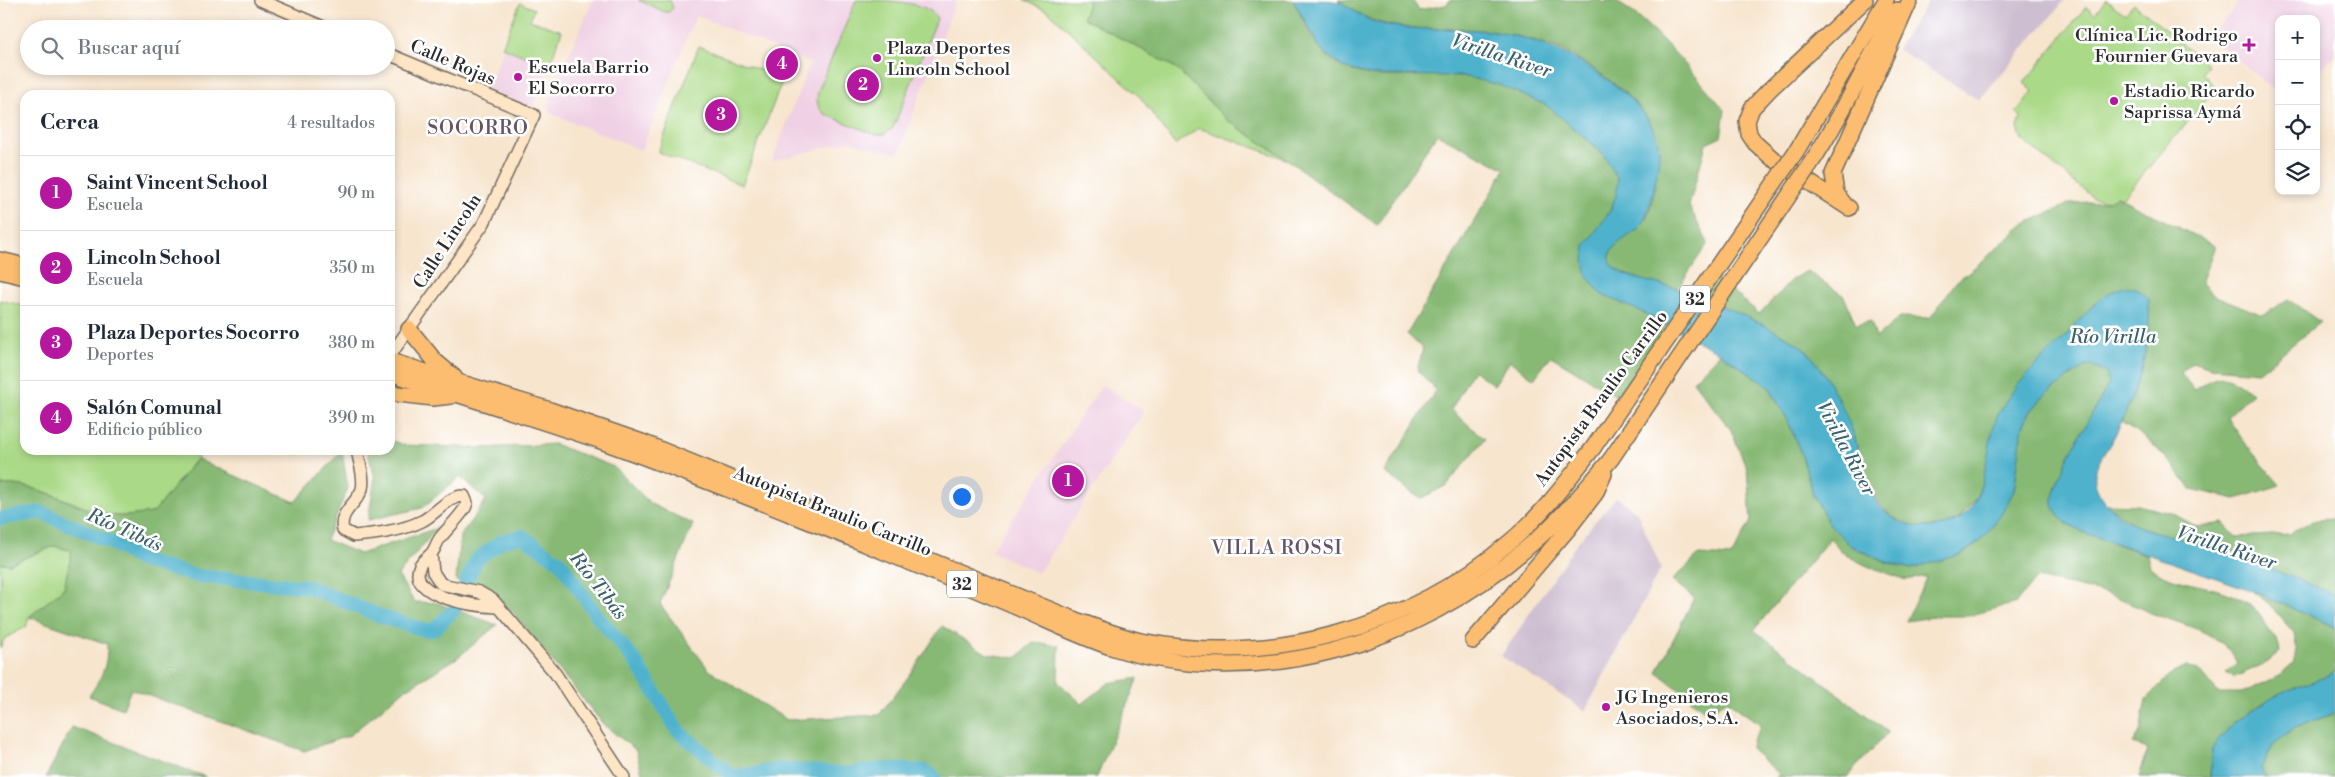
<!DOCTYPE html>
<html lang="es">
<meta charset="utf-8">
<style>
body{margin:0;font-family:"Libre Bodoni",serif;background:#f6f6f7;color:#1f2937}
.controls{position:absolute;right:15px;top:15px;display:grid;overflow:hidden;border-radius:10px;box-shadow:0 2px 8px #0003}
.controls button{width:45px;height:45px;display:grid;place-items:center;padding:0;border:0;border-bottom:1px solid #e0e1e3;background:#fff;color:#1f2937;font:25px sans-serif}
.you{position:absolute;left:961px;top:496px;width:18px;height:18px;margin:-12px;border:4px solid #fff;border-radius:50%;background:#1a73e8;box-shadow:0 0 0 8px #1a73e833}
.badge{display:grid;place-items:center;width:32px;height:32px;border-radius:50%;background:#b5179e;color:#fff;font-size:16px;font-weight:700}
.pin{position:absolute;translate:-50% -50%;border:2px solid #fff;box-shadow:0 1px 5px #0006}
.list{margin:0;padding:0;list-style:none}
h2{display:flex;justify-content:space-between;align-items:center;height:65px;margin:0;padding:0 20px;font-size:21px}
h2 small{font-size:16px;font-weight:400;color:#747a83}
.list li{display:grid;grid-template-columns:32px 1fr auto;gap:15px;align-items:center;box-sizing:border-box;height:75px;padding:0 20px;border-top:1px solid #e0e1e3}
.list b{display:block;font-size:19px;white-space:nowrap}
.list p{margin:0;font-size:16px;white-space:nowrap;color:#747a83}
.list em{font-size:16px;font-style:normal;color:#747a83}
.icon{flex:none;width:28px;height:28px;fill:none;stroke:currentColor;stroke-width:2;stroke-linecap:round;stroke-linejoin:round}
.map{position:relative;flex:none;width:2335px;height:777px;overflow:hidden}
.search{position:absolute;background:#fff;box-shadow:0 2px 8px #0003;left:20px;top:20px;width:375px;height:55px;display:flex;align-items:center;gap:12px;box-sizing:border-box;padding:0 18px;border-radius:28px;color:#747a83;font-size:19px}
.panel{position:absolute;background:#fff;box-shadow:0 2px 8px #0003;left:20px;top:90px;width:375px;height:365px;border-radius:15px}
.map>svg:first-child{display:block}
.built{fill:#f0d0e4}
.industrial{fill:#cebed1}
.green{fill:#aad987;stroke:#6a8259}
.forest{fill:#87b974;stroke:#597250}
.water{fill:#4fb2cd;stroke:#3d6e7c}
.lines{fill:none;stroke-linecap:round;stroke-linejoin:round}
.river{stroke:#4fb2cd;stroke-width:14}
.secondary-casing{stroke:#726c64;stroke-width:14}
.highway-casing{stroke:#726c64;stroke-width:18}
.secondary{stroke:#fee5c5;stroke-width:11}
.highway{stroke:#fcbd6f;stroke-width:15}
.highway-bridge-casing{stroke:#726c64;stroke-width:18;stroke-linecap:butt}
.highway-bridge{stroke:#fcbd6f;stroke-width:15}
.poi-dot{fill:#b5179e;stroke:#fff;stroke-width:2}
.labels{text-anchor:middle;stroke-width:5;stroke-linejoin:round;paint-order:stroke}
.shield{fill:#fff;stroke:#6b6b6b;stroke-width:1}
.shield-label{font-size:16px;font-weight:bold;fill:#2b2b2b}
.poi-label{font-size:18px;fill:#2b2b2b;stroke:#fff;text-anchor:start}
.street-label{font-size:18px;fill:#2b2b2b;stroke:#fff}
.water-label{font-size:19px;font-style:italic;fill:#39616c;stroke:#fff}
.neighbourhood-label{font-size:19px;letter-spacing:1px;fill:#645566;stroke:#fff}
</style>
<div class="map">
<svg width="2335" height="777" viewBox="0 0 2335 777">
<rect width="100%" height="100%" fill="#fff"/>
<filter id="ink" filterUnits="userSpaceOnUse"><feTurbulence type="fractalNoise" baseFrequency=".02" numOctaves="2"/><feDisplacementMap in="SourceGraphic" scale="10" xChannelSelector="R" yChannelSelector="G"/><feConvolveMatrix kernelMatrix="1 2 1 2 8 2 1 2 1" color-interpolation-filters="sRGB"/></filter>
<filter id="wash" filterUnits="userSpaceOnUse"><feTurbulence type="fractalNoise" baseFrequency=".0096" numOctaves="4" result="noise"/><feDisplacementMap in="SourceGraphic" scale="20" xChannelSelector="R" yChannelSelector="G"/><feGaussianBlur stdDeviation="1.12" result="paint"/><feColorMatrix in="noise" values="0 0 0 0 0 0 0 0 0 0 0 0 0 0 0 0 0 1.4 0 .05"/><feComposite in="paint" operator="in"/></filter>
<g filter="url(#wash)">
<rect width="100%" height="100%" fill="#f7e5ce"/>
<path class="built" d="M 593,0 L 956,0 L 898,154 L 850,141 L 772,161 L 810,63 L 696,15 L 641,150 L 550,113 L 548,106 L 565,63 Z
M 2241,0 L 2335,0 L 2335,53 L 2316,76 L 2316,19 L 2279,19 L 2279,94 L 2210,37 Z
M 504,48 L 549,66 L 532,108 L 487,89 Z
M 1102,385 L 1144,411 L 1038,573 L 991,551 Z"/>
<path class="industrial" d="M 1929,0 L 2065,0 L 1979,100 L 1897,49 Z
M 1616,497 L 1637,512 L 1661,568 L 1585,711 L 1501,656 L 1577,543 Z"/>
<path class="green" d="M 638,0 L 670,0 L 673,8 L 669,12 L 665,12 Z
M 856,0 C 879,0 930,0 937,19 L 893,128 L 885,134 L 876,135 L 827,115 C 817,109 816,102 818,91 Z
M 1024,0 L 1089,0 L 1084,18 L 1176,68 L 1227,120 L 1288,160 L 1199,128 L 1175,145 L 1141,98 L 1049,12 Z
M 2106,0 L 2125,14 L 2134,4 L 2208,65 L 2202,73 L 2216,88 L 2123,198 L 2116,196 L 2107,201 L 2094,198 L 2022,140 L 2018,128 L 2021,117 L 2016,112 L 2033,91 L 2024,83 L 2086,7 L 2095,14 Z
M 520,3 L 534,9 L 530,20 L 562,31 L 549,66 L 502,47 Z
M 699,46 L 783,79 L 742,185 L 658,152 Z
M 0,300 L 25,306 L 25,450 L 203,450 L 153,513 C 140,514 123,518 110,515 C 74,508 41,482 0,485 Z
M 54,546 L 72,551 L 64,588 L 29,617 L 26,627 L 5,638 L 0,648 L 0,563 L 9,564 Z"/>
<path class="forest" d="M 1089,0 L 1293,0 C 1306,24 1318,57 1345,68 C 1380,83 1424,72 1462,76 C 1489,79 1520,92 1544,104 C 1562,114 1614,159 1618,179 C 1623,200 1597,230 1585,246 L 1642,312 L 1667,326 L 1618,397 L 1551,356 L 1534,379 L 1510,361 L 1494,385 L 1473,370 L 1451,410 L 1485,439 L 1447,485 L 1420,499 L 1385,472 L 1436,390 L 1417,370 L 1423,349 L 1407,334 L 1505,169 L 1437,134 L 1377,225 L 1288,160 L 1227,120 L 1176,68 L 1083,18 Z
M 1338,0 L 1412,0 L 1419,10 L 1446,5 L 1450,0 L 1600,0 L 1605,3 L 1607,0 C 1635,0 1704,87 1725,110 L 1721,137 L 1706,144 L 1689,206 L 1708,243 L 1677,289 C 1662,284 1618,277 1611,263 C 1603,244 1636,235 1644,222 C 1657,199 1663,142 1648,119 C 1630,91 1580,56 1549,45 C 1527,38 1501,32 1479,30 C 1424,26 1384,37 1338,0 Z
M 2116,196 L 2215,246 L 2201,283 L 2213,295 L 2263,315 L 2288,299 L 2320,322 L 2259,372 L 2211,368 L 2192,362 L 2181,373 L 2194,390 C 2223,371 2225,374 2252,393 L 2227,417 L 2247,446 L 2280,485 L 2236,499 L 2191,489 C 2170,461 2152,439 2121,422 L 2136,387 L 2095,303 L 1998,416 L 1986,472 L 1977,497 L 1959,519 L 1938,527 L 1914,527 L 1892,517 L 1879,503 L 1863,476 L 1855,437 L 1828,380 L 1808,351 L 1785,336 L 1696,297 L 1713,274 L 1759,314 L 1792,280 L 1807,271 L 1844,296 L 1856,325 L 1871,321 L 1876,338 L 1900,317 L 1930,318 L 1956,282 L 1985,259 L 2022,225 L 2071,203 L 2107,201 Z
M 1720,353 L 1769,387 L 1786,417 L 1802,456 L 1814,497 L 1851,546 L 1886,562 L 1911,569 L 2014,491 C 2017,473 2018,441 2023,426 C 2028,408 2068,369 2087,366 C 2095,365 2101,370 2108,374 L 2109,384 L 2058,480 L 2066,523 L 2083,532 L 2147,555 L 2150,567 C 2181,591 2224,580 2256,610 C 2261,614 2262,621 2266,626 C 2274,638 2278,636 2280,652 L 2268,662 L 2235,677 L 2226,673 L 2238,663 C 2222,630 2177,624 2146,611 C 2134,605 2121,598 2108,594 C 2084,587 2060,583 2036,578 L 2016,603 L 1968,616 L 1940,616 L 1906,621 L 1927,576 L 1906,580 L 1865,565 L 1844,554 L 1830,538 L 1754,630 L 1888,732 L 1847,777 L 1776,777 L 1779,774 L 1750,748 L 1761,725 L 1726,700 L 1709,714 L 1657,672 L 1694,598 L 1672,580 L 1699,555 L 1731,557 L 1751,521 L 1747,469 L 1731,430 L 1693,381 Z
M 390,440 L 404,445 L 484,448 L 554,444 L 614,467 L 651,504 L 693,524 L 660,604 L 709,670 L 787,720 L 879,715 L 912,672 L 942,626 L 987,654 L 1016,658 L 1034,642 L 1059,646 L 1058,682 L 1082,704 L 1109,683 L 1138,678 L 1097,777 L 643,777 L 636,750 L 604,725 L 514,614 L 480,582 L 456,581 L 460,536 L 486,500 L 460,477 L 422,508 L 368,520 L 375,478 L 367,450 L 390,450 Z
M 342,451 L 348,488 L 326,540 L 360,554 L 437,528 L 398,575 L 414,602 L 437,603 L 497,625 L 457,658 L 403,691 L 350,735 L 304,751 L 131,689 L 123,709 L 89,696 C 101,679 108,666 107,644 L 29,617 L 64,588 L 72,551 L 54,546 L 9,564 L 0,563 L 0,485 C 40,482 73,508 110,515 C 123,518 140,514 153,513 L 197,459 L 295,502 Z
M 2106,504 L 2137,505 L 2172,513 L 2197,527 L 2223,523 L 2236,537 L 2290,534 C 2302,523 2318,517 2335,520 L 2335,595 L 2247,560 L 2137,526 Z
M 2251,590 L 2335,627 L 2335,671 L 2212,749 L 2210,777 L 2139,777 L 2148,749 L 2133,744 L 2140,732 L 2146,699 L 2173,672 L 2187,666 L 2200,671 L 2218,693 L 2242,693 L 2279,676 L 2293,663 L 2297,650 L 2294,633 L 2268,603 Z
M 2335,713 L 2335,777 L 2264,777 L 2261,767 L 2274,744 L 2294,728 Z
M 72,727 L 206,777 L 46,777 Z"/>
<path class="water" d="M 1293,0 C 1306,0 1329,0 1340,2 C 1354,10 1365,21 1382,24 C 1412,31 1446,28 1477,30 C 1533,34 1582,57 1624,93 C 1640,108 1657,127 1659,150 C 1660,166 1650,216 1639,228 C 1631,237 1606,245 1610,262 C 1615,277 1663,284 1678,289 C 1718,304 1766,323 1801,346 C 1820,359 1849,417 1855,439 C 1863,467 1866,499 1892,517 C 1903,526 1917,527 1931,527 C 1992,526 1981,453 1998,415 C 2013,384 2040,362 2064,338 C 2075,327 2084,313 2096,303 C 2103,296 2115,288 2126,287 C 2136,286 2142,292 2149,299 C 2152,347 2136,394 2114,437 C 2109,447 2101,456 2097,467 C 2086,492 2117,517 2138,526 C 2153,533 2172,535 2189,540 C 2238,557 2287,574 2335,595 L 2335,627 L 2251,590 L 2083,532 C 2070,525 2055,519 2053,503 C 2050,481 2097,407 2109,384 L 2107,374 L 2097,367 L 2086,366 L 2045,395 L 2030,412 L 2023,426 L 2014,491 L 2001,515 L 1980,541 L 1962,554 L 1911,569 L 1886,562 L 1851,546 L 1831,526 L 1814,497 L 1802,456 L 1786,417 L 1769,387 L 1720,353 L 1642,312 L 1602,295 L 1587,276 L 1584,260 L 1585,246 L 1610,211 L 1616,195 L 1618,179 L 1602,152 L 1546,105 L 1499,85 L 1463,76 L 1370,75 L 1344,68 L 1322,51 Z
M 2335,671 L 2335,713 L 2294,728 L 2274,744 L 2261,767 L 2264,777 L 2210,777 L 2212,749 L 2234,722 L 2280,693 L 2328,676 Z"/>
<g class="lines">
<path class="river" d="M 0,519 L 40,512 L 110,542 L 142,561 L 197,576 L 309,587 L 382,617 L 425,630 L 433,630 L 454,610 L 476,560 L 502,541 L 522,536 L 560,562 L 597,616 L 636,662 L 678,731 L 733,777 L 783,769 L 848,774 L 883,769 L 925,771 L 934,777"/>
</g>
</g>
<g filter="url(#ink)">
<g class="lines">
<g class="secondary-casing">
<path id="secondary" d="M 260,0 L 328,29
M 386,53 L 534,115 L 484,223 L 394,350
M 357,450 C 359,462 365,477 362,489 C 357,504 338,512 343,530 L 354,536 C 375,534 402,531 422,521 C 435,515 449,495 464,496 L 467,503 L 465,508 C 458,519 448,528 440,538 C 436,543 435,550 431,554 C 427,558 423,560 420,565 C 405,598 478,606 497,607
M 431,554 L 433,572 L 441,584 L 479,592 L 493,600 L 555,673 L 624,777"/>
</g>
<g class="highway-casing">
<path id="highway" d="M 1797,150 L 1886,0
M 1809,166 C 1843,116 1866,61 1897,10
M 1844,204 L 1836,193 L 1833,174 L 1910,0
M 1849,208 L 1772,158 L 1755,143 L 1749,134 L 1747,121 L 1752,108 L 1769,90 L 1865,0
M 0,260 L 25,266
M 0,271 L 25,277
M 409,329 L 435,361 L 454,377
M 390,361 L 550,410 L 642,442 L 1073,619 C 1095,627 1118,636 1141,641 C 1272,667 1410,628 1511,541 C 1543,514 1568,480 1593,448
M 390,373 C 459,395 527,416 595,439 C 682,470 767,505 853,539 C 909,562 965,585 1021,609 C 1051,622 1082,638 1114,648 C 1258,693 1417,644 1528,547 C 1559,521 1585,490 1611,459
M 390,393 L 433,398 L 451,396
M 1473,641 L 1568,529 L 1595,494 L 1604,474"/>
</g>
<use href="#secondary" class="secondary"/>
<use href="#highway" class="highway"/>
<g class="highway-bridge-casing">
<path id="highway-bridge" d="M 1593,448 L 1797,150
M 1611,459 L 1809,166"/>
</g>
<use href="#highway-bridge" class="highway-bridge"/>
</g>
</g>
<g class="poi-dot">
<path d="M2246.5 37.5h5v5h5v5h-5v5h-5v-5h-5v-5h5z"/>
<circle cx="877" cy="58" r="5"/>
<circle cx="518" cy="77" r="5"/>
<circle cx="2114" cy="101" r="5"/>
<circle cx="1606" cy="707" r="5"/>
</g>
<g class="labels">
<g class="shield">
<rect x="1680" y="285.5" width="30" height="27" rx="4"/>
<rect x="947" y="570.5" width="30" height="27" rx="4"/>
</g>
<g class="shield-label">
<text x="1695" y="305">32</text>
<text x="962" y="590">32</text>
</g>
<g class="poi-label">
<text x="2238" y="41" text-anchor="end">Clínica Lic. Rodrigo<tspan x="2238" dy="21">Fournier Guevara</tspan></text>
<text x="887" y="54">Plaza Deportes<tspan x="887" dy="21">Lincoln School</tspan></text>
<text x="528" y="73">Escuela Barrio<tspan x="528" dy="21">El Socorro</tspan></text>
<text x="2124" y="97">Estadio Ricardo<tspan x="2124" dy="21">Saprissa Aymá</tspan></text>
<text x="1616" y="703">JG Ingenieros<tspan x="1616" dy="21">Asociados, S.A.</tspan></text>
</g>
<g class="street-label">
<text transform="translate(453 62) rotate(23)" y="6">Calle Rojas</text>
<text transform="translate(447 241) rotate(-57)" y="6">Calle Lincoln</text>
<text transform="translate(1601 398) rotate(-54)" y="6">Autopista Braulio Carrillo</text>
<text transform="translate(833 511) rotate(22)" y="6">Autopista Braulio Carrillo</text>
</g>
<g class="water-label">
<text transform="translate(1502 55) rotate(18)" y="7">Virilla River</text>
<text x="2113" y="343">Río Virilla</text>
<text transform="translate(1847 448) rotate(62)" y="7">Virilla River</text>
<text transform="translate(125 529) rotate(24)" y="7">Río Tibás</text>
<text transform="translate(2227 547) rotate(18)" y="7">Virilla River</text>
<text transform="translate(599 585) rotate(52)" y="7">Río Tibás</text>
</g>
<g class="neighbourhood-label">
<text x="478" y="134">SOCORRO</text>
<text x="1277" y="554">VILLA ROSSI</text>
</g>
</g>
</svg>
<div class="controls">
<button>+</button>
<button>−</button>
<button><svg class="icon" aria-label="locate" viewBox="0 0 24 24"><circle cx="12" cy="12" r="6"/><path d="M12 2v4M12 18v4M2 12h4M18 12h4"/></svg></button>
<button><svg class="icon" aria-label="layers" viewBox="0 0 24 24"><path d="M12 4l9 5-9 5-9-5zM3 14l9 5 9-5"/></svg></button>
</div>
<div class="you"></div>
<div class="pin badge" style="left:1068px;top:481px">1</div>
<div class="pin badge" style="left:863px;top:85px">2</div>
<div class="pin badge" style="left:721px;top:115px">3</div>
<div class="pin badge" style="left:782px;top:64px">4</div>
<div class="search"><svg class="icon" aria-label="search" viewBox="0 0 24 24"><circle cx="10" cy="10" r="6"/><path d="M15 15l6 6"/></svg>Buscar aquí</div>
<section class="panel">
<h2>Cerca<small>4 resultados</small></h2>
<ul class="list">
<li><span class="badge">1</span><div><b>Saint Vincent School</b><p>Escuela</p></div><em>90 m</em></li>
<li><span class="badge">2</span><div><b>Lincoln School</b><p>Escuela</p></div><em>350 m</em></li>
<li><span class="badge">3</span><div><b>Plaza Deportes Socorro</b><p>Deportes</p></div><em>380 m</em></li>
<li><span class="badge">4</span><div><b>Salón Comunal</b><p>Edificio público</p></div><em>390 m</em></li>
</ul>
</section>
</div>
